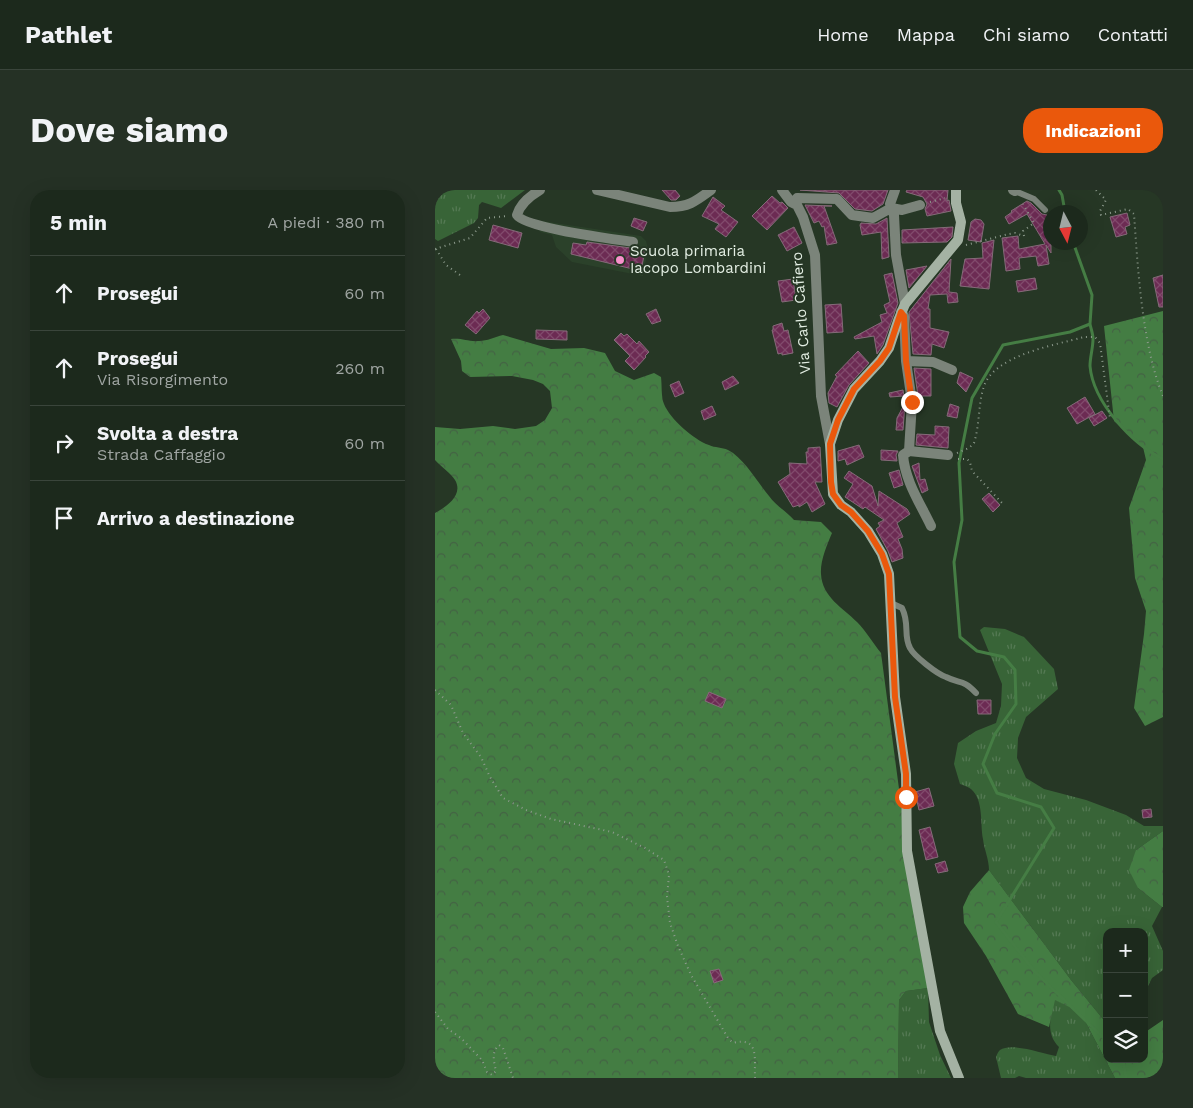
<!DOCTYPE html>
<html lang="it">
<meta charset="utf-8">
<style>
body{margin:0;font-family:"Work Sans",sans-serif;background:#253125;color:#f1f3f6}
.controls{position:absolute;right:15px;bottom:15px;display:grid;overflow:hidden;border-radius:10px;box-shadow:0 5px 20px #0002}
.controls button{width:45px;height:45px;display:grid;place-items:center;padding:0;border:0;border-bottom:1px solid #3a453b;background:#1c291c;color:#f1f3f6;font:25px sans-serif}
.compass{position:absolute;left:608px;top:15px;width:45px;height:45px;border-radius:50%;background:#1c291c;box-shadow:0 5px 20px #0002;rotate:173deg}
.stop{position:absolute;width:15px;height:15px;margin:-11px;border:4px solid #ea580c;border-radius:50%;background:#fff}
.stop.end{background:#ea580c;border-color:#fff;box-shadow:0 1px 5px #0008}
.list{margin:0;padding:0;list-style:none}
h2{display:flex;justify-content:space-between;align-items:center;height:65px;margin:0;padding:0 20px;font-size:21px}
h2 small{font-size:16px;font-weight:400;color:#a0a6a3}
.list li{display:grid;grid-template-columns:32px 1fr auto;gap:15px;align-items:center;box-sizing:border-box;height:75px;padding:0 20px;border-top:1px solid #3a453b}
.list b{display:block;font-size:19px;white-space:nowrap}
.list p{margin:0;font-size:16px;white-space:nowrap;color:#a0a6a3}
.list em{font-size:16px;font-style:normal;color:#a0a6a3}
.icon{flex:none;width:28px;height:28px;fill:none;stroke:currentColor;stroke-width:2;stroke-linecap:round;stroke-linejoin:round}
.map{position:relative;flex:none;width:728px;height:888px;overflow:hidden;border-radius:20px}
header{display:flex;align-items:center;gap:30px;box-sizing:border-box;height:70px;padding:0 25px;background:#1c291c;border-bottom:1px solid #3a453b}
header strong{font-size:24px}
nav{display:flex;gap:28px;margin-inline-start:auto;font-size:18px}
.intro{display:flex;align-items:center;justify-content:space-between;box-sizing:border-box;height:120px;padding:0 30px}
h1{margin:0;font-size:35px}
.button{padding:12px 22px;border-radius:20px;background:#ea580c;color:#fff;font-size:18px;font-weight:700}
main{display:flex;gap:30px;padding:0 30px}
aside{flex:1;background:#1c291c;border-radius:20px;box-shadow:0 5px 20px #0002}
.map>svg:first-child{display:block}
.built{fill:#2b412a}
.grass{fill:url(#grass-tufts)}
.forest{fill:url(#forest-crowns)}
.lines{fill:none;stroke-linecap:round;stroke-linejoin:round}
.stream{stroke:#457d44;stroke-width:3}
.building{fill:url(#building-cross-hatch);stroke:#856b79}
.path{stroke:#8d9b8d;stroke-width:2;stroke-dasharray:1 4;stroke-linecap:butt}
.lane{stroke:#7b847a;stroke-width:6}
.street{stroke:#7b847a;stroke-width:10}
.secondary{stroke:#a4b2a3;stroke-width:10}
.route{stroke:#ea580c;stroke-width:6}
.poi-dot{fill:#f890cb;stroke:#263725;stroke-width:2}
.labels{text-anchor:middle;stroke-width:4;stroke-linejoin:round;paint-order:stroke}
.poi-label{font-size:15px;fill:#e3eee3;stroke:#263725;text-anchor:start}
.street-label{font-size:15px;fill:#e3eee3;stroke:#263725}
</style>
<header>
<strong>Pathlet</strong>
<nav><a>Home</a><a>Mappa</a><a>Chi siamo</a><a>Contatti</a></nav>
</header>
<div class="intro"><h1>Dove siamo</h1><a class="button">Indicazioni</a></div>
<main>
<aside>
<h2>5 min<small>A piedi · 380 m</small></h2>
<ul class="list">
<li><svg class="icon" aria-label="ahead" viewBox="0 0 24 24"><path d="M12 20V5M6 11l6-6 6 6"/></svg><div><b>Prosegui</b></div><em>60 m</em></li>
<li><svg class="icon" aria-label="ahead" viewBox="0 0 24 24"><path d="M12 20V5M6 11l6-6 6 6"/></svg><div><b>Prosegui</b><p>Via Risorgimento</p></div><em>260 m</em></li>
<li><svg class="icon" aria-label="right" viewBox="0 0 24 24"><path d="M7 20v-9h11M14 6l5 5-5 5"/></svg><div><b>Svolta a destra</b><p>Strada Caffaggio</p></div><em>60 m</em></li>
<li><svg class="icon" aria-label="arrive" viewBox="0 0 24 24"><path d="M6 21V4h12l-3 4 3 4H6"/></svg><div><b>Arrivo a destinazione</b></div></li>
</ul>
</aside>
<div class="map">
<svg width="728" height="888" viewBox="0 0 728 888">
<defs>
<pattern id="grass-tufts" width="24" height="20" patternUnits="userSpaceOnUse" patternTransform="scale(1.25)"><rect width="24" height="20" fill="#386437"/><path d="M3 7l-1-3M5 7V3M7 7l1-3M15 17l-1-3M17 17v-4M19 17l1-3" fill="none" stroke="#557a54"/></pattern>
<pattern id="forest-crowns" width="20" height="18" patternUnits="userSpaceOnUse" patternTransform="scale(1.25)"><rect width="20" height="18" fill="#447d43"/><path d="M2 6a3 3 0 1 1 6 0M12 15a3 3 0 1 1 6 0" fill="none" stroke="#446244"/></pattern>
<pattern id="building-cross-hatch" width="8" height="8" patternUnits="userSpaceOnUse" patternTransform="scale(1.25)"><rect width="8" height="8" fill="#6c2b53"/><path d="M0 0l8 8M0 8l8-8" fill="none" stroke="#814a6c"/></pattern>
</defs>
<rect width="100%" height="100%" fill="#263725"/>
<path class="built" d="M 107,31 L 206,46 L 211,51 L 213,59 L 208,86 L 137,72 L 121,57 L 117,45 L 105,42 Z"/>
<path class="grass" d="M 0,0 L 90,0 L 66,18 L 47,12 L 44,15 L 43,28 L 39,33 L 3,51 L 0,49 Z
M 549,437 L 570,439 L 589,447 L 619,479 L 623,499 L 591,527 L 583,548 L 582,568 L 591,588 L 609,599 L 651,610 L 691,625 L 709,636 L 728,636 L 728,641 L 701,660 L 703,698 L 727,717 L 717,736 L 728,761 L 728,780 L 717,788 L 709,804 L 709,742 L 672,742 L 672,834 L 636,790 L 554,680 C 554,669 549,659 548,649 C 545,634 549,610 536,599 C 533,597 529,595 525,594 L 519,574 L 523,553 L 541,541 L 561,533 L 566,516 L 567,494 L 545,440 Z
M 493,798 L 494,832 L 505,865 L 516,888 L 463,888 L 464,810 L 471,801 Z
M 619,809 L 642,821 L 650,831 L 680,888 L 591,888 L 584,886 L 580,888 L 566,888 L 561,867 C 562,864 563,862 565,860 C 577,852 608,864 621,866 L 624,857 C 610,843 616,827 619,809 Z"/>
<path class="forest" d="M 728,121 L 728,527 L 710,536 L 699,518 L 709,444 L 711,421 L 700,388 L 694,318 L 711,270 L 708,257 L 679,231 L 669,136 Z
M 68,145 L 116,159 L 149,158 L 170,163 L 180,181 L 199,190 L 219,183 L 226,187 C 227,195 226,207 229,214 C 235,229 259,250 274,255 C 280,258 287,257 293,260 C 309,268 323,293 334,306 C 340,315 351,321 359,330 L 386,332 L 397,343 C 392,355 385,371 386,384 C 387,407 408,418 422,432 C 431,441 438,453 446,463 L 479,712 L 493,798 L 471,801 L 464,810 L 463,888 L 0,888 L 0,323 C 11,317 29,305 20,290 C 16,283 6,277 0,270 L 0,237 L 25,239 L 58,236 L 80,239 L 101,236 L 110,230 L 117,218 L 115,201 L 108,194 L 98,190 L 77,186 L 35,187 L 27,181 L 26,171 L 16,149 C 28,148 33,152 44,151 C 52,151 60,147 68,145 Z
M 728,641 L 728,717 L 727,717 L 703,698 L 694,680 L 701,660 Z
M 554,680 L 636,790 L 672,834 L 672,869 L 709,869 L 709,843 L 728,830 L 728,888 L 680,888 L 650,831 L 642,821 L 620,810 L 614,837 L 583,824 L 551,766 L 529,733 L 528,717 L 535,702 Z"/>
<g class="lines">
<path class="stream" d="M 624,0 L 627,5 L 630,22
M 638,52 L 657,105 L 655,134 L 635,142 L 568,155 L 537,208 L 524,273 L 527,330 L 519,372 L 525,447 L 542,461 L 569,467 L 580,480 L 581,514 L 560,544 L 548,574 L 562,603 L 606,617 L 619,638 L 561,732 L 600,782 L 672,851
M 655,134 C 656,139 658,144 658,149 C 658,158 655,167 655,176 C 658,212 697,254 728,269
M 688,869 L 691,888"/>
</g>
<path class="building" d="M 227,0 L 240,0 L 245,6 L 241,10 L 236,10 Z
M 365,0 L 453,0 L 448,14 L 437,21 L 420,19 L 404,3 Z
M 472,0 L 513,0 L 512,11 L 514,10 L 516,21 L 492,26 L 490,19 L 492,14 L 488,7 L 471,2 Z
M 337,6 L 345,13 L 347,12 L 353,18 L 332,40 L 317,26 Z
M 278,7 L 290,16 L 286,20 L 303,32 L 291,47 L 280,39 L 284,34 L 267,26 Z
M 592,11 L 596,13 L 607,24 L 612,25 L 616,32 L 616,63 L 611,55 L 614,74 L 603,76 L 601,66 L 584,68 L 585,79 L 571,81 L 567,48 L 583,46 L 584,59 L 610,54 L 592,24 L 574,34 L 570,27 L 577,22 L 576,21 Z
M 370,15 L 397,16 L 389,16 L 402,53 L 392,55 L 389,36 L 387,37 L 384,31 L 379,33 Z
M 692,23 L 695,35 L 690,37 L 692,44 L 681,47 L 675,27 Z
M 199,28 L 212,32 L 208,41 L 196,36 Z
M 452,28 L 454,67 L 447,69 L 446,42 L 427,45 L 425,35 L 426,33 L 441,34 Z
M 540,29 L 546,30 L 549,34 L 546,52 L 533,50 L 536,32 Z
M 58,35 L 87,43 L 83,58 L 54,50 Z
M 359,37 L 367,53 L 352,61 L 343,45 Z
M 518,37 L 517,47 L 512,52 L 467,53 L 467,40 Z
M 559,50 L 554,99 L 525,96 L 530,69 L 548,68 L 547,53 Z
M 152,52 L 210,60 L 206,81 L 136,64 L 138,53 L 151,55 Z
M 516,69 L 514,102 L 522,103 L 523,112 L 513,113 L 512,104 L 495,105 L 493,119 L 495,119 L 495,138 L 514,142 L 509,158 L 497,154 L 496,165 L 478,164 L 474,122 Z
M 492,76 L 474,98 L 471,80 Z
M 457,83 L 463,113 L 448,155 L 442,164 L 439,146 L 420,149 L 419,147 L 447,132 L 445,125 L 452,123 L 449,115 L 455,112 L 449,85 Z
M 728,85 L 728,117 L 724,117 L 718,88 Z
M 600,88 L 602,99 L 583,102 L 581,91 Z
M 358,89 L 361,110 L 347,112 L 343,91 Z
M 406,114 L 408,142 L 392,143 L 390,115 Z
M 48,119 L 55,128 L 41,144 L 30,135 L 42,121 L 44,123 Z
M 221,119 L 226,131 L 217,134 L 211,124 Z
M 347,133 L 349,141 L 353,140 L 358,163 L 347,165 L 347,163 L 343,164 L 337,140 L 338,140 L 338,136 Z
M 101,140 L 132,141 L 132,150 L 101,149 Z
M 186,143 L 189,146 L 192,144 L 202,154 L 204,151 L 214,162 L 210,166 L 211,167 L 199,180 L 190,171 L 195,166 L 179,150 Z
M 423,161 L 434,173 L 414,195 L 402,217 L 394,213 L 393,203 L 402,186 L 400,185 Z
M 479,178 L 496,179 L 496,206 L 483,206 Z
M 525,182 L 538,188 L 531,202 L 522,193 Z
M 298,186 L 304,193 L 290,200 L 287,192 Z
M 244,191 L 249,203 L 240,207 L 235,195 Z
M 468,200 L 469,206 L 455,207 L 454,203 Z
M 650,207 L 660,224 L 642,234 L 632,218 Z
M 470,213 L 468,240 L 461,240 L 462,228 Z
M 515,214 L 524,217 L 522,228 L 512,226 Z
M 277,216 L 281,225 L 269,230 L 266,221 Z
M 667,221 L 672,228 L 659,236 L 654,228 Z
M 500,236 L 514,237 L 513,258 L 481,255 L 482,244 L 500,245 Z
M 424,255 L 429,267 L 412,275 L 410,269 L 403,271 L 403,261 Z
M 385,257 L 387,292 L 380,292 L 390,314 L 377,322 L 372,312 L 364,317 L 364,315 L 358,317 L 343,292 L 355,284 L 354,273 L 372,274 L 371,262 L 373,262 L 373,258 Z
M 446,260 L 463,261 L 461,265 L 462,271 L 446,270 Z
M 484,273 L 485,290 L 490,289 L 493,300 L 487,303 L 477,276 Z
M 464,280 L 468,295 L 459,298 L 454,283 Z
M 414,281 L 437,296 L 443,316 L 444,301 L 472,319 L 475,324 L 462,333 L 468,347 L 463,349 L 467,359 L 468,368 L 457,372 L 453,361 L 441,339 L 445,336 L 443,333 L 449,330 L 430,317 L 428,319 L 410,307 L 418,294 L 409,288 Z
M 554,303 L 565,315 L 558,322 L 547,309 Z
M 274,502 L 291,509 L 287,518 L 270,511 Z
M 542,510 L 556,510 L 556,524 L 543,524 Z
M 494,598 L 499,616 L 484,620 L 480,602 Z
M 716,619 L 717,627 L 708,628 L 707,620 Z
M 495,637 L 503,667 L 491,670 L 484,640 Z
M 510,671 L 513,681 L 503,683 L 500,674 Z
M 284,779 L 288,790 L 279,793 L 275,781 Z"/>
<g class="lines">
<path class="path" d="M 661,0 L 671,10 L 665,21 L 666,25 L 693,19 L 699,24 C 703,80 707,155 728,206
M 495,12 L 510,8
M 531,55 L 574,44 L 580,43 L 589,46 L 588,41 L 599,33 L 588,14
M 0,59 L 35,48 L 52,28 L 72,26
M 1,59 L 11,75 L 25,85
M 522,263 L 534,258 L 539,253 C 545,234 543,214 549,196 C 560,165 620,155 649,147 L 660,147 L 665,153 L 675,229
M 523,269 L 532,269 L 535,272 L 537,281 L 568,314
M 0,500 L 16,515 L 28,543 L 46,567 L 55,587 L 68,608 L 91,620 L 116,629 L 177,642 L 210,658 L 229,670 L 234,685 L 232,707 L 235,733 L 243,756 L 256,785 L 293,848 L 298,853 C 325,846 319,869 320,888
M 0,822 L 13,839 L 26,848 L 47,870 L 52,882 L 57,885 L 61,881 C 59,872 56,862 64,855 L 68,858 L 78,888"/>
<path class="lane" d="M 580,1 L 599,9 L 610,20
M 456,413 L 467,418 C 475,434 468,445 475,458 C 479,466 502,484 511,487 C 525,494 528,489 541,503"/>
<path class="street" d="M 105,0 C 95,6 85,14 82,25 C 90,38 179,49 198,52
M 162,0 L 235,17 C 254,17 261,11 276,0
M 347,0 L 356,12 L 362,15 L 368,27 L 380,65 L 386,206 L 395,254
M 460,0 L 455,14 L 459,25 L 461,65 L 470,114
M 578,0 L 580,1
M 362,8 L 402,9 L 417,25 L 438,28 L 456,18 L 467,20 L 485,15
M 466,122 L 469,126 L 471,171 L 477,212 L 474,261 L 468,265 C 470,291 485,313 496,336
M 471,171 L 498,172 L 517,180
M 474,261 L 513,265"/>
<path class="secondary" d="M 521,0 L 521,13 L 526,32 L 523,50 L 470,114 L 463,131 L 454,158 L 445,171 L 419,199 L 403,230 L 395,254 L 398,304 L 406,315 L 416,322 L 433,341 L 447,364 L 454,384 L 460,507 L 471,584 L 472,661 L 505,841 L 524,888"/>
</g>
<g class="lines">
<path class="route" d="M 471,607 L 471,584 L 460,507 L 454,384 L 447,364 L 433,341 L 416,322 L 406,315 L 398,304 L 396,292 L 395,254 L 403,230 L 419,199 L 445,171 L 454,158 L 466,122 L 469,126 L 471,171 L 477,212"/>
</g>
<circle class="poi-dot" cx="185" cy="70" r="5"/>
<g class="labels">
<g class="poi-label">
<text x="195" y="66">Scuola primaria<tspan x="195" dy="17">Iacopo Lombardini</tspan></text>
</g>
<g class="street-label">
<text transform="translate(366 123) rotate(-94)" y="5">Via Carlo Cafiero</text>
</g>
</g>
</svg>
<div class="controls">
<button>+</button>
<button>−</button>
<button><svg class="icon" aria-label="layers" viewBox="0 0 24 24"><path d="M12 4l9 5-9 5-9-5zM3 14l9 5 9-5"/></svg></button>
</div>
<svg class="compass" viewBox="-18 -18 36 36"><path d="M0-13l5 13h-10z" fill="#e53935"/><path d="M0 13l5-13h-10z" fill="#a0a6a3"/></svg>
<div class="stop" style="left:471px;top:607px"></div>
<div class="stop end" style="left:477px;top:212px"></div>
</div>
</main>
